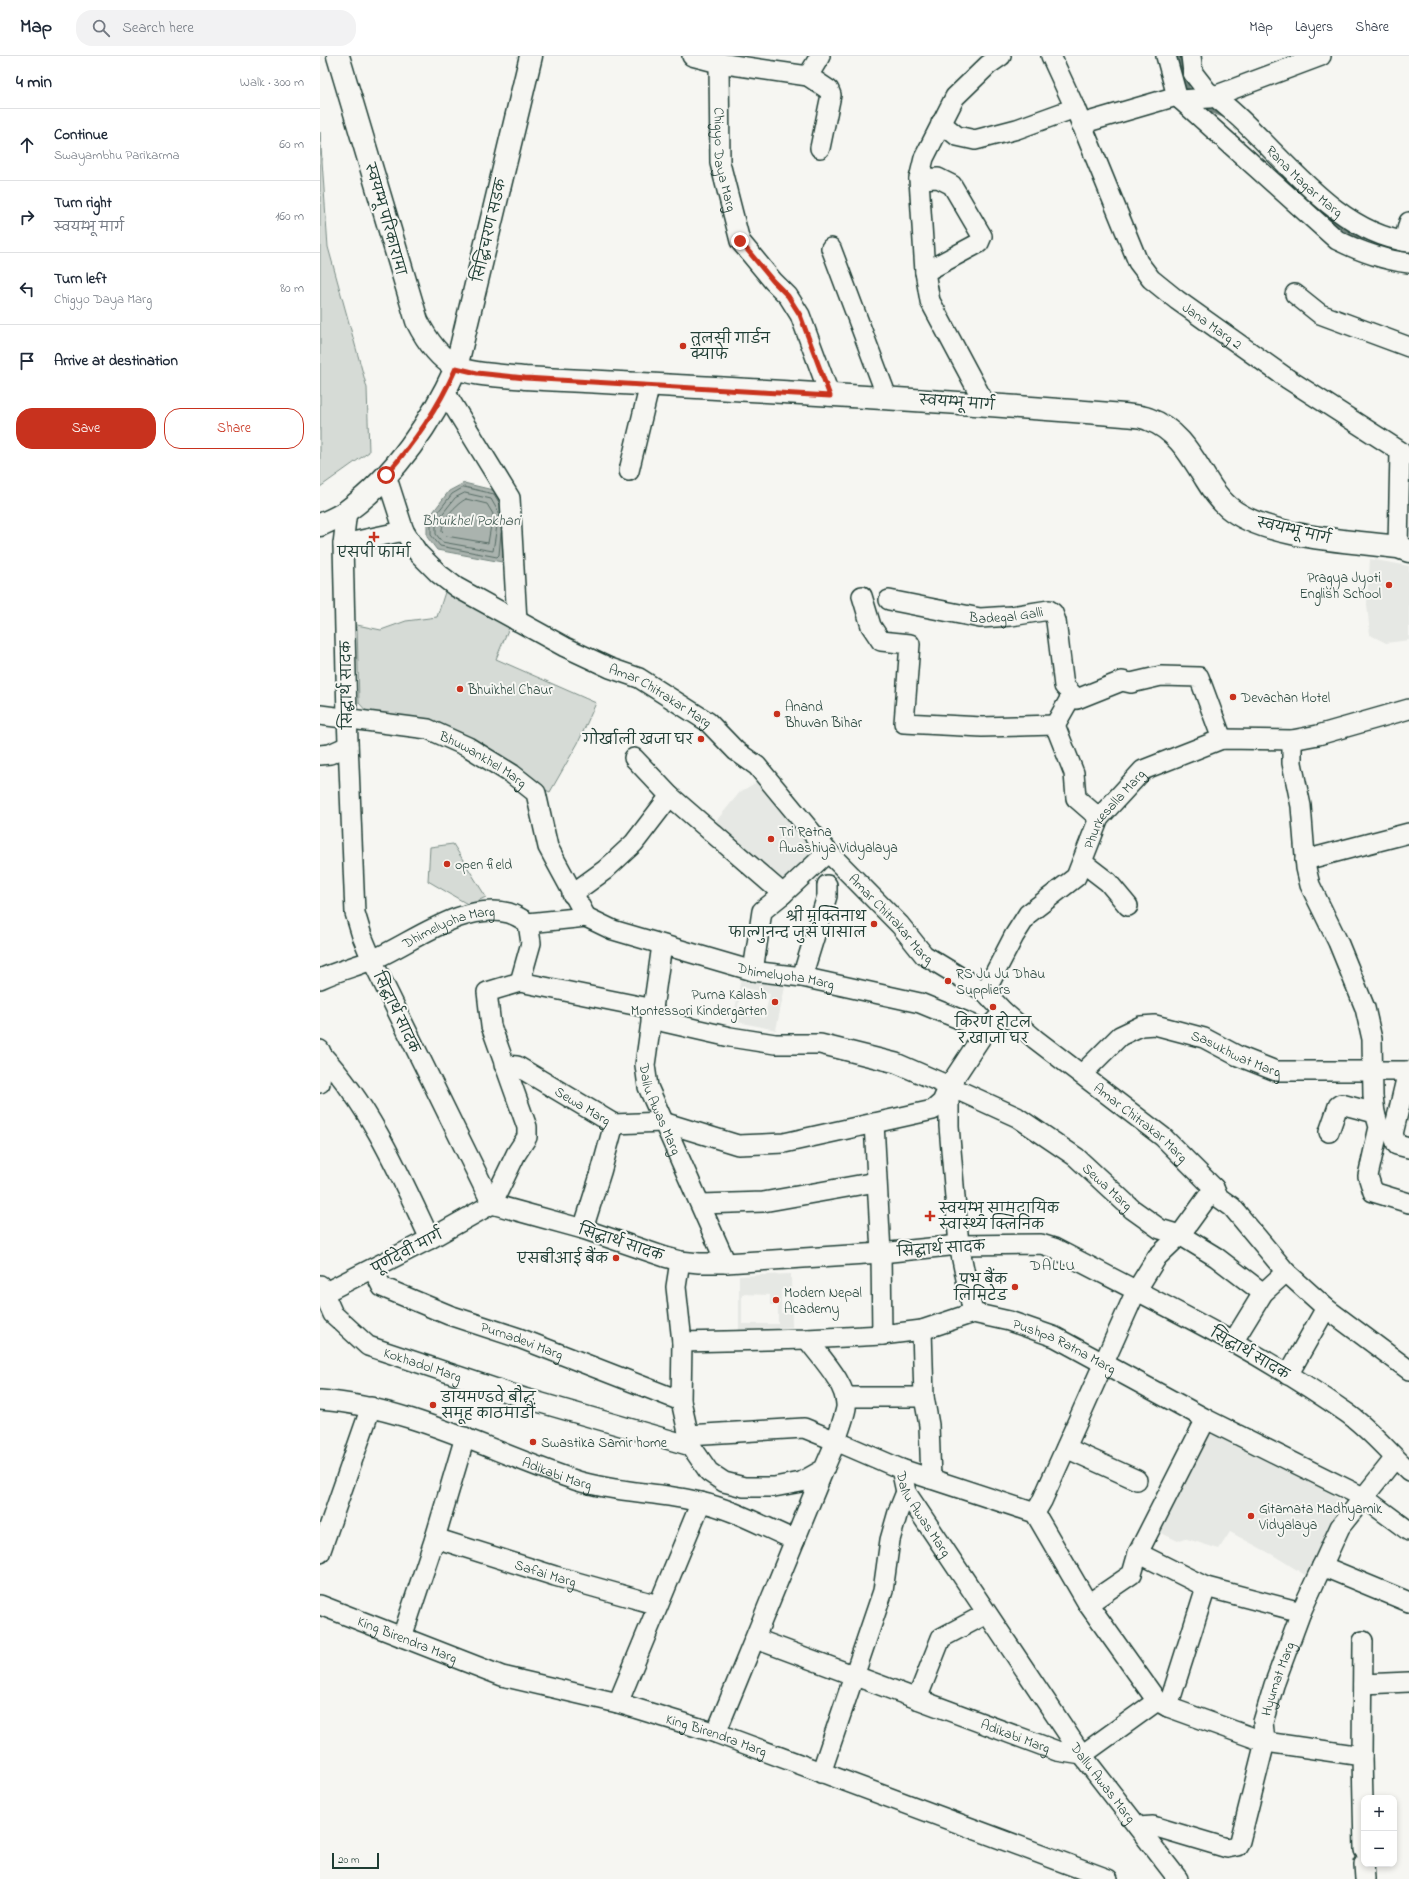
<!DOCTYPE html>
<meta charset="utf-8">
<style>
body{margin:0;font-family:"Indie Flower","Playpen Sans Deva",sans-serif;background:#f2f2f3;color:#1f2937}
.controls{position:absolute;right:12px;bottom:12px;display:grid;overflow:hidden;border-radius:8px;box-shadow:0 2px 6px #0003}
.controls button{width:36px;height:36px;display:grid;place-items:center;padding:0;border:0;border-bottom:1px solid #e0e1e3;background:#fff;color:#1f2937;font:20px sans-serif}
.scale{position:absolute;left:12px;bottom:10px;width:47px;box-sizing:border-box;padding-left:4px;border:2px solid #1f3d34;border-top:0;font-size:11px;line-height:14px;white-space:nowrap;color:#1f3d34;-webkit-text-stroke:3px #f6f6f2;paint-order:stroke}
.stop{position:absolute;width:12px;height:12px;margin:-9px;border:3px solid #c8321e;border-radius:50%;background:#fff}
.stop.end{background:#c8321e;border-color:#fff;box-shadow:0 1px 4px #0008}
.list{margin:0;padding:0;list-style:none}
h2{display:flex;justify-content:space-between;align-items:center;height:52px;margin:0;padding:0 16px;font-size:17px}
h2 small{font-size:13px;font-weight:400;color:#747a83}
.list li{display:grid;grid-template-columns:26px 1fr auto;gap:12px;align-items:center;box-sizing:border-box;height:72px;padding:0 16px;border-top:1px solid #e0e1e3}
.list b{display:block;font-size:15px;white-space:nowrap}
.list p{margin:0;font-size:13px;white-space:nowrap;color:#747a83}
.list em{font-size:13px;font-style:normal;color:#747a83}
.actions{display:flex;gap:8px;padding:12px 16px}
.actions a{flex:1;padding:9px 0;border:1px solid #c8321e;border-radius:16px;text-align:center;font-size:14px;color:#c8321e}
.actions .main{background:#c8321e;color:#fff}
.icon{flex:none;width:22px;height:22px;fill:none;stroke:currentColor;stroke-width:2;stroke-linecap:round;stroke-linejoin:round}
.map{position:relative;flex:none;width:1089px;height:1823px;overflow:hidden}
header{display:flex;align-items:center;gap:24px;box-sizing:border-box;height:56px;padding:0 20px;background:#fff;border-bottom:1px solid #e0e1e3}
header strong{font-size:19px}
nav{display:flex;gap:22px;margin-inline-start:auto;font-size:14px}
.search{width:280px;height:36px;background:#f2f2f3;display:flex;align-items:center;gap:10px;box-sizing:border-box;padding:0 14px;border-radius:16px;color:#747a83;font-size:15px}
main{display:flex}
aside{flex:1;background:#fff}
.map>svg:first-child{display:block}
.built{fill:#e6e8e4;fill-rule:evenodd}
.green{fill:#d6dbd6;stroke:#7a8c85}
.water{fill:#aab3ae;stroke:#72847d}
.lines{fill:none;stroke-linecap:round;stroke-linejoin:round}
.shore{stroke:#576c65;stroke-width:1}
.stream{stroke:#72847d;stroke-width:4.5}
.minor-casing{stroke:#1f3d34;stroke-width:22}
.major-casing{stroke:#1f3d34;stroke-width:25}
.minor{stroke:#f6f6f2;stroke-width:19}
.major{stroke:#f6f6f2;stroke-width:22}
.route{stroke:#c8321e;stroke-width:5}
.poi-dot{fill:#c8321e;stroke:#f6f6f2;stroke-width:1.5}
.labels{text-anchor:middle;stroke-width:4;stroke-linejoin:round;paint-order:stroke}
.street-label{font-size:14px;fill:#1f3d34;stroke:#f6f6f2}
.poi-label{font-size:14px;fill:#1f3d34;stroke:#f6f6f2;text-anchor:start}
.water-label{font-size:15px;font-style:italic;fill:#425a52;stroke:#f6f6f2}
.neighbourhood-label{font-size:15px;letter-spacing:1px;fill:#1f3d34;stroke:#f6f6f2}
</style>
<header>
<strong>Map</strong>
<div class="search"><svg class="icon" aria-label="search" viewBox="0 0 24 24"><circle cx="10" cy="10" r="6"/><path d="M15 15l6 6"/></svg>Search here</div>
<nav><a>Map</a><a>Layers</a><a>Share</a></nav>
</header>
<main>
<aside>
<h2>4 min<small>Walk · 300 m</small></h2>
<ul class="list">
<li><svg class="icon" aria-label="ahead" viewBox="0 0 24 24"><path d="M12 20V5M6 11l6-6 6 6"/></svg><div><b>Continue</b><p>Swayambhu Parikarma</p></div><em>60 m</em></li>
<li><svg class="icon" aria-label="right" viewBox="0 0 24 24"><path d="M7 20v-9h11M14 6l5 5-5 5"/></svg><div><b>Turn right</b><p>स्वयम्भू मार्ग</p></div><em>160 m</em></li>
<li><svg class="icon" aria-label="left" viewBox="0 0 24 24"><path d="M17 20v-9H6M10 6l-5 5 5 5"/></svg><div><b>Turn left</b><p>Chigyo Daya Marg</p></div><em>80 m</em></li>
<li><svg class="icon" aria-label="arrive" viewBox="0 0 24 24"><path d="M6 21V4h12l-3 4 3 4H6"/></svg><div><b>Arrive at destination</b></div></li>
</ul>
<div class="actions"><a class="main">Save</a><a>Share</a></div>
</aside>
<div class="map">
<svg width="1089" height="1823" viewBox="0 0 1089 1823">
<rect width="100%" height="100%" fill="#f6f6f2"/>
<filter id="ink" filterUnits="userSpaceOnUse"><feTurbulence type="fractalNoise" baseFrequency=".025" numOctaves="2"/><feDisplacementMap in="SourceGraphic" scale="8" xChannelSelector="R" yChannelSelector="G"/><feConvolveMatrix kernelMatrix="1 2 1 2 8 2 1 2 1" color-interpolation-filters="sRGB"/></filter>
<g filter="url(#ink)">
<path class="built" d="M 1050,503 L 1089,510 L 1089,584 L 1066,587 L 1050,579 L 1047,548 Z
M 440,724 L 504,796 L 464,831 L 392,770 L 420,736 Z
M 421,922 L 465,931 L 456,974 L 413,965 ZM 422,931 L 450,938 L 444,962 L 417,955 Z
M 471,1218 L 472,1271 L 419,1274 L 419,1220 ZM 461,1234 L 469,1234 L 470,1257 L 461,1257 ZM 422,1238 L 450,1239 L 450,1249 L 458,1249 L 458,1268 L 422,1268 Z
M 901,1377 L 955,1406 L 963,1413 L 979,1418 L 1022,1445 L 1008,1486 L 990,1522 L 953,1499 L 910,1476 L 899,1493 L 864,1482 L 858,1485 L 837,1475 L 886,1380 Z"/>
<path class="green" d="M 0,76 L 8,191 L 47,332 L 49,396 L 0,431 Z
M 126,533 L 190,569 L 176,603 L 276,647 L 258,687 L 230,736 L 48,657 L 39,647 L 37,569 L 61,574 L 86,565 L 117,561 Z
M 133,788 L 166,841 L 149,849 L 108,825 L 110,791 Z"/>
<path class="water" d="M 144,427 L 177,435 L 188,455 L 182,506 L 117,494 L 107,481 L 107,464 L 129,435 Z"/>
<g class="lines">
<path class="shore" d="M 145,437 L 171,443 L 179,457 L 173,495 L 122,486 L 116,478 L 116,466 L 135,442 Z
M 146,443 L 167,448 L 173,458 L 168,487 L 126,480 L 122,476 C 121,464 136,448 146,443 Z
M 180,448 L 174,438 L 144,431 L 132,438 L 111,465 L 111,479 L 120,490 L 177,501 L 179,499 L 181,477"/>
<path class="stream" d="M 859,0 L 860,10 L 870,39
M 880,50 L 907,61
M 986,140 L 995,150 L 1034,180 L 1052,183"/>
<g class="minor-casing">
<g id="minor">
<path d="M 372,0 L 399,7 L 488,20 L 509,34 L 511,39 L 500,92"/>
<path id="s1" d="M 731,0 L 755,52 L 818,206 L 831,223 L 857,244 L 968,323 L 1080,395 L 1078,491"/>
<path d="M 846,0 L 857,40"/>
<path id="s2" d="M 871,0 L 873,17 L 887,35 C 951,80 1007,176 1089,186"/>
<path id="s3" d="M 399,7 L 400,107 L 420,185 L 453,225 L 468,240 L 480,259 L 510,340"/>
<path d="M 488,20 L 500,0"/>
<path d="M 861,44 L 1017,184 C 1039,195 1064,204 1089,207"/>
<path d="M 621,67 L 637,80 L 655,84 L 697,73 L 755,52"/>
<path d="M 761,68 L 857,40 L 861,44 L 889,42 L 1001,0"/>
<path d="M 599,123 L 618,122 L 632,129 L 662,180 L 659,187 L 605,216"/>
<path d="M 1084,185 L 1089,166"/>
<path d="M 511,192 L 567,341"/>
<path d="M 975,238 L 1000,258 L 1089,291"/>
<path d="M 125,336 L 190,442 L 197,565"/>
<path d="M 665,348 L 610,245 L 605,216 L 599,123 L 604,102 L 635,41 L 668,9 L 681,0"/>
<path d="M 309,415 L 330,328"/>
<path id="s4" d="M 66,419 L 84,475 L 98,497 L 119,518 L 136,531 L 245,591 L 290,612 L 319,622 L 388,666 L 416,695 L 437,710 L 508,796 L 580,869 L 604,899 L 665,936 L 684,956 L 715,983 L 843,1081 L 894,1132 L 898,1141 L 912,1151 L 966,1216 L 1006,1252 L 1089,1314"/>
<path d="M 27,455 L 23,488 L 27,661 L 35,857 L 42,880 L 52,904 L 172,1148 L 263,1173 L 345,1201 L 360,1205 L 379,1207 L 406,1207 L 561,1197 L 639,1189 L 721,1188 L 734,1192 C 833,1244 935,1292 1027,1357 C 1050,1373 1068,1396 1089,1415"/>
<path d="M 23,488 L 84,475"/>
<path d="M 542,540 L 551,570 L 561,585 L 590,588 L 584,667 L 662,671 L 735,669 L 754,717 L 756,742 L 779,762"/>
<path id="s5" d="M 569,544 L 660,562 L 691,560 L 729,554 L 733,557 L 736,565 L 744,630 L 757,643 L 802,625 L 811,627 L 841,620 L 879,621 L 902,683"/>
<path id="s6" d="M 0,659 L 108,673 L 148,691 L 192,718 L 216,737 L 228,791 L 266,861"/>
<path d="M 735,669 L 752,639"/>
<path d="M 972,684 L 972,707 L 981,750 L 986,812 L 990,829 L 1018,886 L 1045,952 L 1052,983 L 1053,1040 L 1055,1057"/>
<path d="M 0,699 L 10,698 L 28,690"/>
<path d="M 314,702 L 350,740 L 463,838"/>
<path d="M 985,804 L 1089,777"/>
<path d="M 762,806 L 788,826 L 808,850"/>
<path d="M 252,838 L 285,814 L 314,787 L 350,740"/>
<path id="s7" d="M 266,861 L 293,874 L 433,915 L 482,921 L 600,947 L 666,974"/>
<path id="s8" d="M 342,889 L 325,1009 L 328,1031 L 406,1207"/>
<path d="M 433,915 L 442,855 L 463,838 L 508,796"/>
<path d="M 482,921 L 507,840 L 507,829"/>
<path id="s9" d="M 0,923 C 17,915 34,911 52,904 C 92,887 143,845 189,857 C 195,859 202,863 208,867"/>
<path d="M 200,926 L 211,887 L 208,867 L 266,861"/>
<path id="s10" d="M 665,936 L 694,880 L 708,858 L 756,821 L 779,762 L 823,714 L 902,683 L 972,684 L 998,679 L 1089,653"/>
<path id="s11" d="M 331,963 L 410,981 L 455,988 L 500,988 L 576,1007 L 629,1030 L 697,1061 L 756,1101 L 812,1153 L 840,1173 L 860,1179 L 896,1201 L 943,1237"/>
<path d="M 0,994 L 2,999 L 0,1027"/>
<path d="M 2,999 C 51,1051 80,1119 110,1183"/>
<path id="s12" d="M 184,1009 L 197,1010 L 294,1068 L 343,1066 L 418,1089 L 464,1087 L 613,1054 L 622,1046 L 629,1030 L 666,974 L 684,956"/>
<path d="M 1088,1015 L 1073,1078 L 1077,1089 L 1089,1092"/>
<path id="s13" d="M 762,1018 L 800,980 L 821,970 L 835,969 L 884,982 L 918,1000 L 956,1015 L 1089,1015"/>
<path d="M 629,1032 L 629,1070 L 639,1189 L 653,1257"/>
<path d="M 554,1067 L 561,1197 L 562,1279"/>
<path d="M 1009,1076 L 1018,1050 L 1021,1048 L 1055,1057 L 1059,1071 L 1048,1120 L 1053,1136 L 1089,1147"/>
<path d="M 381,1148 L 443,1146 L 556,1126"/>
<path d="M 263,1173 L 281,1116 L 294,1068"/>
<path id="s14" d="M 360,1205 L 356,1231 L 362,1286 L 361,1345 L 371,1390 L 389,1416 L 404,1426 L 424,1431 L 454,1431 L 481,1426 L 504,1413 L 516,1385 L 581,1413 L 586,1436 L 762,1699 L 858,1823"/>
<path id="s15" d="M 53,1213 L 62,1231 L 129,1259 L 199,1282 L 361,1345"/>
<path id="s16" d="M 0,1229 L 13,1258 L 48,1290 L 204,1342 L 371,1390"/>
<path d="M 0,1239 L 110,1183 L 172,1148 L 196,1098 L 207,1081 L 207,1071 L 171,970 L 167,936 L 200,926 L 334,953"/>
<path d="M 602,1274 L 604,1341 L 609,1369 L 611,1423"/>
<path id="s17" d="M 362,1286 L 487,1283 L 562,1279 L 602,1274 L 653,1257 L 689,1265 L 735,1281 L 886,1363 L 1043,1441 L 1089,1475"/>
<path d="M 913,1286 L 943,1237 L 966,1216"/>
<path d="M 968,1319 L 1006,1252"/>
<path d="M 525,1341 L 604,1341"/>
<path id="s18" d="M 0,1344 C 91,1351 173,1397 258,1425 C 298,1437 340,1436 380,1446 C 413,1453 444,1471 475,1484"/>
<path d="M 368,1379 L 484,1372 L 516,1385 C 519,1374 524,1363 526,1352 C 528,1329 501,1302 487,1283"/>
<path d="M 746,1392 L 817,1424"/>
<path d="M 581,1413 L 715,1457 L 768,1548 L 837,1645 L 848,1651 L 945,1686 L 1042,1700 L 1044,1794"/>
<path d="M 715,1457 L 722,1445 L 816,1235 L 837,1201 L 860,1179 L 894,1132"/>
<path id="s19" d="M 115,1482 L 235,1520 L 338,1549"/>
<path d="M 0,1497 L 51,1351"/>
<path d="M 818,1497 L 886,1531 L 981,1556"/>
<path d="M 1002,1510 L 1089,1546"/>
<path d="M 768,1548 L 812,1518 L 818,1497 L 886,1363"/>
<path id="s20" d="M 0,1549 L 182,1620 L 298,1647 L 396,1677 L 788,1823"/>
<path d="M 82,1581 L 115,1482 L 145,1381"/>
<path id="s21" d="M 436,1583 L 737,1695 L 762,1699 L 837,1645"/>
<path d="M 1043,1628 L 1089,1626"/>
<path d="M 597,1643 L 621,1582 L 666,1558"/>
<path d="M 298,1647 L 381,1446"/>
<path d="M 848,1651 L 886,1531"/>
<path d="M 396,1677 L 504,1413"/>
<path d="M 1042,1700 L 1043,1585"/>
<path d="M 501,1717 L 563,1535 L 570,1484 L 578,1456 L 586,1436"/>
<path id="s22" d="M 818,1771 L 833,1770 L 907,1792 L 917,1790 L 920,1785 L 945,1686 L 943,1666 L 954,1629 L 981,1556 L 1020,1471 L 1075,1402"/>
<path d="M 1044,1808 L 1045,1823"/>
</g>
</g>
<g class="major-casing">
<path id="major" d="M 18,0 L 97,265 C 106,283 118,301 136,311 C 148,319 189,320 205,322 C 405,332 605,343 804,359 C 812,360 821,360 828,363 C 857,373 871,399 886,423 C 892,433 899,443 908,451 C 945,482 1031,485 1078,491 L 1089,495
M 0,469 C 9,465 19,461 27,455 C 75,420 112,365 136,312 L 211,0"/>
</g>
<use href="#minor" class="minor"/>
<use href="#major" class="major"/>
</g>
</g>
<g class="lines" filter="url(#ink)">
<path class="route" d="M 66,419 C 95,385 118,353 136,312 L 157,317 L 205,322 L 510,340 L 480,259 L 468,240 L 453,225 L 420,185"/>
</g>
<g class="poi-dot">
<circle cx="363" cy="290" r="4"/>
<path d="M52 475h4v4h4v4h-4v4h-4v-4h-4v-4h4z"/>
<circle cx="1069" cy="529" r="4"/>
<circle cx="140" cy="633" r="4"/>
<circle cx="913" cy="641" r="4"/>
<circle cx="457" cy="658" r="4"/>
<circle cx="381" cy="683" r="4"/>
<circle cx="451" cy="783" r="4"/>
<circle cx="127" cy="808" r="4"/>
<circle cx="554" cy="868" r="4"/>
<circle cx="628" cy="925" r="4"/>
<circle cx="455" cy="946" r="4"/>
<circle cx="673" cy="951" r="4"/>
<path d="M608 1154h4v4h4v4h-4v4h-4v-4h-4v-4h4z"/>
<circle cx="296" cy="1202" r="4"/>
<circle cx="695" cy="1231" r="4"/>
<circle cx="456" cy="1244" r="4"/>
<circle cx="113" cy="1349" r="4"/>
<circle cx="213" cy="1386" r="4"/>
<circle cx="931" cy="1460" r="4"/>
</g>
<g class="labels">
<g class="street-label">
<text dy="5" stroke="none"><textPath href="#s3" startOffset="97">Chigyo Daya Marg</textPath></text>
<text dy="5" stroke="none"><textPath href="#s2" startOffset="173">Rana Magar Marg</textPath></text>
<text transform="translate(66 163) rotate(74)" y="5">स्वयम्भू परिकारामा</text>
<text transform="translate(169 174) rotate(-77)" y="5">सिद्धिचरण सडक</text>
<text dy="5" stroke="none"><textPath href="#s1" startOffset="322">Jana Marg 2</textPath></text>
<text transform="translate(637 346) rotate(4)" y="5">स्वयम्भू मार्ग</text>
<text transform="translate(974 474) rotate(13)" y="5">स्वयम्भू मार्ग</text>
<text dy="5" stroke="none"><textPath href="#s5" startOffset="119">Badegal Galli</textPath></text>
<text transform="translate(26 629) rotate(-91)" y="5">सिद्धार्थ सादक</text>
<text dy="5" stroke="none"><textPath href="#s4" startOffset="368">Amar Chitrakar Marg</textPath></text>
<text dy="5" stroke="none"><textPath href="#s6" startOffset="172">Bhuwankhel Marg</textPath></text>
<text dy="5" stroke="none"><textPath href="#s10" startOffset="229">Phurkesalla Marg</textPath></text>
<text dy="5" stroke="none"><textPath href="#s4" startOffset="692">Amar Chitrakar Marg</textPath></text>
<text dy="5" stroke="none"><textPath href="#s9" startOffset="140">Dhimelyoha Marg</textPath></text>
<text dy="5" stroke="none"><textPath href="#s7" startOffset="209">Dhimelyoha Marg</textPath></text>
<text transform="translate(77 956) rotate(64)" y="5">सिद्धार्थ सादक</text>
<text dy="5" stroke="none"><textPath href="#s13" startOffset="177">Sasukhwat Marg</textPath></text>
<text dy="5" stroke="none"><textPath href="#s12" startOffset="90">Sewa Marg</textPath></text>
<text dy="5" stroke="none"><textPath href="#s8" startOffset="168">Dallu Awas Marg</textPath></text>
<text dy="5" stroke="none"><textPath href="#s4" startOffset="1016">Amar Chitrakar Marg</textPath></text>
<text dy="5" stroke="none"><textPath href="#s11" startOffset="497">Sewa Marg</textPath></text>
<text transform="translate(301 1186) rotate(18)" y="5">सिद्धार्थ सादक</text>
<text transform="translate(621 1192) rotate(-4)" y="5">सिद्धार्थ सादक</text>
<text transform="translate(87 1195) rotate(-28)" y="5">पूर्णदेवी मार्ग</text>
<text dy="5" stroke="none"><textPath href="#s15" startOffset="170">Purnadevi Marg</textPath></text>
<text dy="5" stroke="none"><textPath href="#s17" startOffset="392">Pushpa Ratna Marg</textPath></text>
<text transform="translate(930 1297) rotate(30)" y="5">सिद्धार्थ सादक</text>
<text dy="5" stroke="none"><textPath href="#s16" startOffset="137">Kokhadol Marg</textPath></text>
<text dy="5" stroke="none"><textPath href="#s18" startOffset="249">Adikabi Marg</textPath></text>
<text dy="5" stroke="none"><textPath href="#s14" startOffset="493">Dallu Awas Marg</textPath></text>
<text dy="5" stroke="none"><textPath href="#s19" startOffset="116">Safai Marg</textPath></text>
<text dy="5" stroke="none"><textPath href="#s20" startOffset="94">King Birendra Marg</textPath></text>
<text dy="5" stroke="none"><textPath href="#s22" startOffset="276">Hyumat Marg</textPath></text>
<text dy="5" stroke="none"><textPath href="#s20" startOffset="418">King Birendra Marg</textPath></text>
<text dy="5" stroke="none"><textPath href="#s21" startOffset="277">Adikabi Marg</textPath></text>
<text dy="5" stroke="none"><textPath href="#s14" startOffset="817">Dallu Awas Marg</textPath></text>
</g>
<g class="poi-label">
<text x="371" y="287">तुलसी गार्डन<tspan x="371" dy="16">क्याफे</tspan></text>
<text x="54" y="501" text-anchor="middle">एसपी फार्मा</text>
<text x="1061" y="526" text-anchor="end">Pragya Jyoti<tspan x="1061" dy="16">English School</tspan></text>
<text x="148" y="638">Bhuikhel Chaur</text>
<text x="921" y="646">Devachan Hotel</text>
<text x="465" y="655">Anand<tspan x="465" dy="16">Bhuvan Bihar</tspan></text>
<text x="373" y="688" text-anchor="end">गोर्खाली खजा घर</text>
<text x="459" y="780">Tri Ratna<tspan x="459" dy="16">Awashiya Vidyalaya</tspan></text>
<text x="135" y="813">open field</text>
<text x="546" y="865" text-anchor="end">श्री मुक्तिनाथ<tspan x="546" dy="16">फाल्गुनन्द जुस पासाल</tspan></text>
<text x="636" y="922">RS Ju Ju Dhau<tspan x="636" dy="16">Suppliers</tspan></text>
<text x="447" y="943" text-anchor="end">Purna Kalash<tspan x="447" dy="16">Montessori Kindergarten</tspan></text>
<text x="673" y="971" text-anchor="middle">किरण होटल<tspan x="673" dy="16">र खाजा घर</tspan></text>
<text x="619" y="1157">स्वयम्भू सामुदायिक<tspan x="619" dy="16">स्वास्थ्य क्लिनिक</tspan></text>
<text x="288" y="1207" text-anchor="end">एसबीआई बैंक</text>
<text x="687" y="1228" text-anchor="end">प्रभु बैंक<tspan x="687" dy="16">लिमिटेड</tspan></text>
<text x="464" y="1241">Modern Nepal<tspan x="464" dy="16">Academy</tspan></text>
<text x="121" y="1346">डायमण्डवे बौद्ध<tspan x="121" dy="16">समूह काठमाडौं</tspan></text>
<text x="221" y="1391">Swastika Samir home</text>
<text x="939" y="1457">Gitamata Madhyamik<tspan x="939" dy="16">Vidyalaya</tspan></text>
</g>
<g class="water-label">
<text x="151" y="469">Bhuikhel Pokhari</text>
</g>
<g class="neighbourhood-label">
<text x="733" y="1214">DALLU</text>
</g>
</g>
</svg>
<div class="controls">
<button>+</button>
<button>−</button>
</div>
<div class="scale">20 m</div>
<div class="stop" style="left:66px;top:419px"></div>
<div class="stop end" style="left:420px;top:185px"></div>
</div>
</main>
